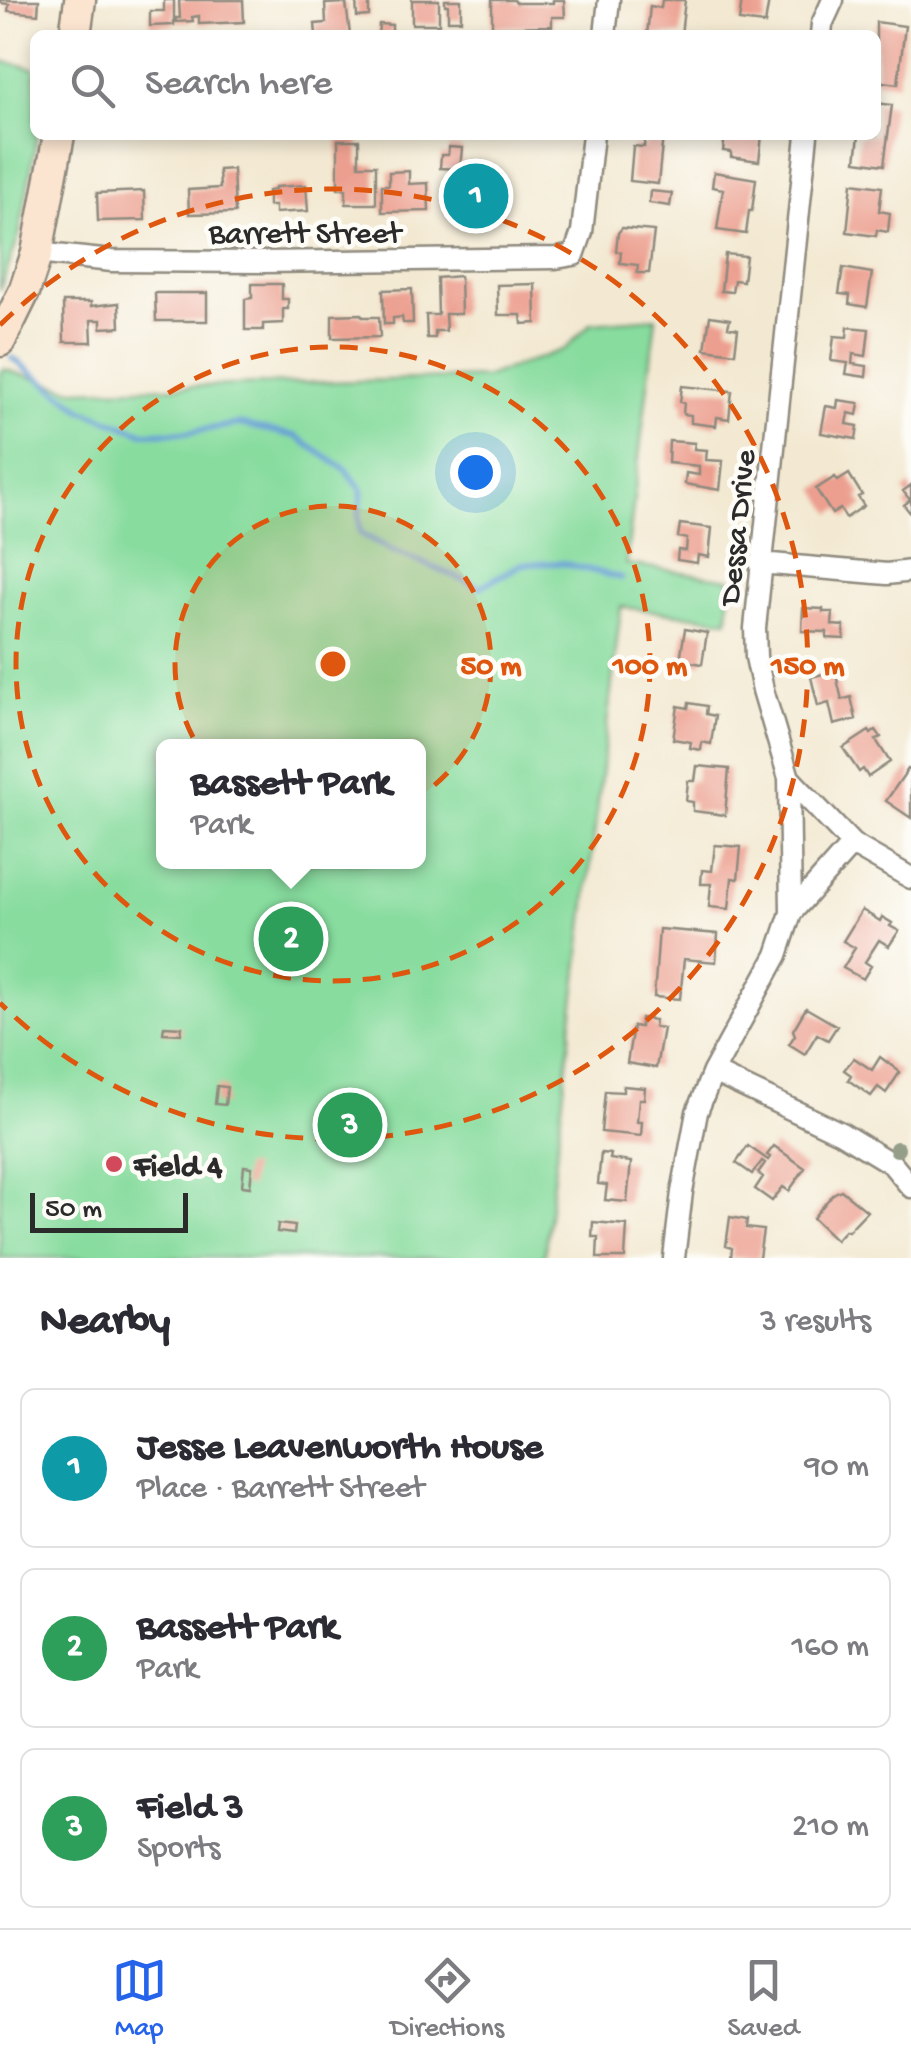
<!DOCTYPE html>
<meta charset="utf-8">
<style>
body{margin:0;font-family:"Gochi Hand",sans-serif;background:#f2f2f3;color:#2b2b33}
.scale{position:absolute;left:30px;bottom:25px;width:158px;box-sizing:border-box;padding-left:10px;border:5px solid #2b2b2b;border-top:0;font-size:28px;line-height:35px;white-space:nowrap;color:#2b2b2b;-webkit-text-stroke:8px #fdfcf7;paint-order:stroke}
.you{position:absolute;left:475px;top:472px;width:35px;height:35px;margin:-25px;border:8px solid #fff;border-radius:50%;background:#1a73e8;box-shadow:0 0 0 15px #1a73e833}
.badge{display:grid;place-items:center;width:65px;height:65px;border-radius:50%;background:#2563eb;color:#fff;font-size:32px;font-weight:700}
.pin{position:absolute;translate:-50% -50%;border:5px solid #fff;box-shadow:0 2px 10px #0006}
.popup{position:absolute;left:156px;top:739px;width:270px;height:130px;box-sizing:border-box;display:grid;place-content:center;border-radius:15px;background:#fff;filter:drop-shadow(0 2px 8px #0005);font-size:32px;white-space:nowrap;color:#7c7c81}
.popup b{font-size:38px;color:#2b2b33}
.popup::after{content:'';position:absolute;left:50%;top:100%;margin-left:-20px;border:20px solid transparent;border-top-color:#fff}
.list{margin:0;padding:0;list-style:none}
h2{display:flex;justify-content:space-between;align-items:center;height:130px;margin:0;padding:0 40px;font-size:42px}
h2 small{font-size:32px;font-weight:400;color:#7c7c81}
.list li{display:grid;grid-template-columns:65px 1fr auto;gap:30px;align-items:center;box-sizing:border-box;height:160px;margin:0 20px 20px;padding:0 20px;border:2px solid #e1e1e2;border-radius:15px}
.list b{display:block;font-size:38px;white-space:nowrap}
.list p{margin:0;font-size:32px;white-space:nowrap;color:#7c7c81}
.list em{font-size:32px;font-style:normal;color:#7c7c81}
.icon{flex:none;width:55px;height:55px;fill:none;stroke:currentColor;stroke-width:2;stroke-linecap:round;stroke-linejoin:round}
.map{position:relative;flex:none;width:911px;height:1258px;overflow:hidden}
.search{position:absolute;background:#fff;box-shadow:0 5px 15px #0003;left:30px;right:30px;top:30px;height:110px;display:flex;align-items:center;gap:25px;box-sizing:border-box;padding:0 35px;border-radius:15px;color:#7c7c81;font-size:38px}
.sheet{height:670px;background:#fff}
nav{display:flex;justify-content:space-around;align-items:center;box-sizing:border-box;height:140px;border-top:2px solid #e1e1e2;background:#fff;font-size:28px;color:#7c7c81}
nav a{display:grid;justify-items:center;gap:5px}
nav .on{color:#2563eb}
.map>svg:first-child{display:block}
.green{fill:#87dc9e;stroke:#598464;stroke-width:2.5;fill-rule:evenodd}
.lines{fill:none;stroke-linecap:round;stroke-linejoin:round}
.stream{stroke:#649ed3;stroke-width:6}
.building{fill:#ec9f8f}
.street-casing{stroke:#8f8a7e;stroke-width:25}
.secondary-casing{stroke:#8f8a7e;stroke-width:35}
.street{stroke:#fff;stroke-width:20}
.secondary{stroke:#fce5d0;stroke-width:30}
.tree{fill:#949e89}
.ring{fill:none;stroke:#df570e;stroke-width:5;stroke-dasharray:18 12}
.poi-dot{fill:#d1495b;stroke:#fdfcf7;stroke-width:4}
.labels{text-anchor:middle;stroke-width:9;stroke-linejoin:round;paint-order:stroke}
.street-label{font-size:32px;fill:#2b2b2b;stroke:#fdfcf7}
.poi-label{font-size:32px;font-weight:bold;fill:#2b2b2b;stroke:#fdfcf7;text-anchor:start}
.centre{fill:#df570e;stroke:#fdfcf7;stroke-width:5}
.ring-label{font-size:30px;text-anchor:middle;font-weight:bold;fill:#df570e;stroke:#fdfcf7;stroke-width:9;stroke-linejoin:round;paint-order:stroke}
</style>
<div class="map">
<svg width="911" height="1258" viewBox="0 0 911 1258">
<rect width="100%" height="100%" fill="#fdfcf7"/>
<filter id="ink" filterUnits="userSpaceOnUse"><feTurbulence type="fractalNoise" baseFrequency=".01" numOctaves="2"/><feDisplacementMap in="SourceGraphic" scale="20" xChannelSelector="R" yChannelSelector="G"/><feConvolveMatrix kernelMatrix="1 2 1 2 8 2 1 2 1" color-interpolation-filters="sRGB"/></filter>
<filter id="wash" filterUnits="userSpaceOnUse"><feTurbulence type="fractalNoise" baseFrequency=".0048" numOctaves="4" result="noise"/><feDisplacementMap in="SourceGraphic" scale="40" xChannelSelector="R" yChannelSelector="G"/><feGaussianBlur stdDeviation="2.25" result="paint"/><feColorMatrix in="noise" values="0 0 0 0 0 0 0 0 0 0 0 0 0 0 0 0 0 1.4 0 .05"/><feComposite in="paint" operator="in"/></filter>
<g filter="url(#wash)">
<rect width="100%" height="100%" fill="#f3e9d2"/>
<path class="green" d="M 0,61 L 35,68 L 35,135 L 37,135 L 19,236 L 0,290 Z
M 656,318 L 626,564 L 730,579 L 728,620 L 621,607 L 544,1258 L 0,1258 L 0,373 L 3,369 L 74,390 L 486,377 L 565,349 L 591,323 ZM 164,746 L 418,746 L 418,862 L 164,862 Z"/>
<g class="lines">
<path class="stream" d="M 12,358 L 83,410 L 143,433 L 190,432 L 239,424 L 295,436 L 345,469 L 362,490 L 359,516 L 360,533 L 389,549 L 480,587 L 522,564 L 562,563 L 621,578"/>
</g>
<g id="blocks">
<path class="building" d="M 0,0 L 39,0 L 38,14 L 8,11 L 9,4 L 0,3 Z
M 164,0 L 174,0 L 174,25 L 150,26 L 150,11 L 164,11 Z
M 179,0 L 243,0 L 244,22 L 199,24 L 199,16 L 192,17 L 193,21 L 176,22 L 176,18 L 180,18 Z
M 356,0 L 369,0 L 369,16 L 357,17 Z
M 412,0 L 439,0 L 439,24 L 412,24 Z
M 445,0 L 461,0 L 461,20 L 448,20 L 448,5 L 445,5 Z
M 492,0 L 514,0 L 516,3 L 553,3 L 553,0 L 564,0 L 565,17 L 552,17 L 552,26 L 492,27 Z
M 662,0 L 685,0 L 681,35 L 647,35 L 650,6 L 661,8 Z
M 742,0 L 769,0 L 765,24 L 739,21 Z
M 346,3 L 350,35 L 316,35 L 315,24 L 326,23 L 325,4 Z
M 876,22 L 905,26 L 898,84 L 876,81 Z
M 379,24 L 392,25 L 392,35 L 378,35 Z
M 876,103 L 892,105 L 884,165 L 856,161 L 859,135 L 876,135 Z
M 645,135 L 663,135 L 658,184 L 630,181 L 633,146 L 644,147 Z
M 725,135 L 762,135 L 759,161 L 731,157 L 731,152 L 723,151 Z
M 338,140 L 359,140 L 359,165 L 376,165 L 376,204 L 346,204 L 346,189 L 338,189 Z
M 449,147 L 462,148 L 460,169 L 440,168 L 441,155 L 448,155 Z
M 233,169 L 235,213 L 189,214 L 188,190 L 220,188 L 219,170 Z
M 409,171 L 409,184 L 428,183 L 429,211 L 382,212 L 382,185 L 389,185 L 389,172 Z
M 714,172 L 756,179 L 752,211 L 749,211 L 746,234 L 717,230 L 723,189 L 712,187 Z
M 458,175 L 476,175 L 476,195 L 494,194 L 494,218 L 459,218 Z
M 852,183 L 882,187 L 879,211 L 890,213 L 888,232 L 877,230 L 876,236 L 847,232 Z
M 306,185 L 308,211 L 275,213 L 275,206 L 268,206 L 268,191 L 275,190 L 275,187 Z
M 144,191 L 145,220 L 98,221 L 97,193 Z
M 650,191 L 672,193 L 670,206 L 649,203 Z
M 622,228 L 654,231 L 649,273 L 637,273 L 638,265 L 620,263 L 621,252 L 616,251 L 618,233 Z
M 725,254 L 746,256 L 743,281 L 734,280 L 732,292 L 721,291 Z
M 843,268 L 872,273 L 867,307 L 849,304 L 850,295 L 839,294 Z
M 460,276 L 461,314 L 445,314 L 446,331 L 435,331 L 435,338 L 427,338 L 426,315 L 438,315 L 437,278 Z
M 252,284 L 282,284 L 282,299 L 288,299 L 288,309 L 283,309 L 283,323 L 263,324 L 263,330 L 245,330 L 245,299 L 252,298 Z
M 535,284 L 536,323 L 522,324 L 521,315 L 498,315 L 497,285 Z
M 412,289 L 413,323 L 403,323 L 402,317 L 393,318 L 393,324 L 384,324 L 383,290 Z
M 155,293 L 207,293 L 207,321 L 156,321 Z
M 63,302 L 91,302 L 91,306 L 119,303 L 120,327 L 101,328 L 101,320 L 91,320 L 92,342 L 64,342 Z
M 361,314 L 363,317 L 379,317 L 380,337 L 332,338 L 332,315 Z
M 710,316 L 730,319 L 728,327 L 738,329 L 735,353 L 705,349 Z
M 848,327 L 869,329 L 866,356 L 853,354 L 852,364 L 867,366 L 866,377 L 846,374 L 848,363 L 831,361 L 834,336 L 847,337 Z
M 682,386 L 732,391 L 729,419 L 717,417 L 716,426 L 691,423 L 691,415 L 683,414 L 684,403 L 680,402 Z
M 838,400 L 859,403 L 857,415 L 849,413 L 847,424 L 858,426 L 856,439 L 821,433 L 826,406 L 837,408 Z
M 669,441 L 695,443 L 694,449 L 707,450 L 706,460 L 723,461 L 720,490 L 685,484 L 686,473 L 699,475 L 699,466 L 668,463 Z
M 849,474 L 862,495 L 858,497 L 864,506 L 846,518 L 840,509 L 832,514 L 816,489 L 835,477 L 838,481 Z
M 911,485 L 911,514 L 904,505 L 910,500 L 903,491 Z
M 680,524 L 712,528 L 709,557 L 698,555 L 697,563 L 677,560 L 678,550 L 686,551 L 687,539 L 678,537 Z
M 803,608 L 823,609 L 823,612 L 833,612 L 832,625 L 844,626 L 844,639 L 827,638 L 827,632 L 802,631 Z
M 685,629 L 707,633 L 702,664 L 680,660 Z
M 835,671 L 842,700 L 851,697 L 856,719 L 834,725 L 829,703 L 818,706 L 811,677 Z
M 689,703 L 707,706 L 706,714 L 715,716 L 711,744 L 702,742 L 701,750 L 690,748 L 691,742 L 673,739 L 678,706 L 688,708 Z
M 876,730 L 881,737 L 876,740 L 890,762 L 868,777 L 863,769 L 859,772 L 843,748 L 869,731 L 871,734 Z
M 697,766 L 729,769 L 725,815 L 693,811 L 693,802 L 686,801 L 688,781 L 695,781 Z
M 908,769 L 911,771 L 911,818 L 886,801 Z
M 715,845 L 741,847 L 738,879 L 732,878 L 729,909 L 709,907 L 711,884 L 701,884 L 702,870 L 712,871 Z
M 862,910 L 880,921 L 882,917 L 892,923 L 890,926 L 899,931 L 889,946 L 879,940 L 865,962 L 871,966 L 863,979 L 843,968 L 855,948 L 843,941 Z
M 659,929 L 718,934 L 716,962 L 684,959 L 680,999 L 654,997 Z
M 806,1008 L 837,1026 L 828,1040 L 817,1034 L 805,1054 L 789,1044 L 795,1035 L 793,1030 Z
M 641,1018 L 655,1020 L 654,1027 L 663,1028 L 656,1068 L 627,1063 L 633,1026 L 640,1027 Z
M 164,1026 L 182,1027 L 181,1034 L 163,1033 Z
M 880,1057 L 900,1072 L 886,1093 L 878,1087 L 871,1096 L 848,1080 L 851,1075 L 844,1070 L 854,1058 L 872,1070 Z
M 217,1086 L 227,1087 L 225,1105 L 215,1104 Z
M 623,1086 L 645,1088 L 644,1099 L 639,1099 L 637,1122 L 642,1122 L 641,1136 L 601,1132 L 605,1091 L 623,1092 Z
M 748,1146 L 768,1160 L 770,1157 L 767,1155 L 774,1146 L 805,1168 L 789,1191 L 783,1187 L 772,1201 L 755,1189 L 763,1177 L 758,1173 L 765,1163 L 762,1161 L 752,1174 L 736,1163 Z
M 601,1153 L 611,1154 L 610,1159 L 631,1162 L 627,1202 L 605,1200 L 607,1185 L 598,1184 Z
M 244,1166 L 252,1167 L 250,1187 L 242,1186 Z
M 841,1190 L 867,1211 L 848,1231 L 845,1230 L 836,1240 L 813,1218 L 833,1194 Z
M 730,1217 L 747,1220 L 746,1228 L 763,1230 L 759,1258 L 731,1258 L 732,1248 L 726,1246 Z
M 593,1222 L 627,1225 L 625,1258 L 597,1258 L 598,1237 L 592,1237 Z
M 278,1224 L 295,1226 L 294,1234 L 277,1232 Z"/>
</g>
</g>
<g filter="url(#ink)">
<use href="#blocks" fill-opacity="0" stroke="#8f8a7e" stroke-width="2.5"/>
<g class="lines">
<g class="street-casing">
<path id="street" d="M 605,35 L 609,0
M 821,35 L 822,24 L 833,0
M 37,253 L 112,261 L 263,262 L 556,258 L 574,255 L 582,232 L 593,135
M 760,563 L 887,574 L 911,571
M 789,778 L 852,844 L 911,878
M 791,913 L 852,844
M 713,1072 L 841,1133 L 892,1164 L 911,1187
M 674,1258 L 682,1192 L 697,1112 L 713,1072 L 777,955 L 791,913 L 789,778 L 763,690 L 756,657 L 755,628 L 807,135"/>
</g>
<g class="secondary-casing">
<path id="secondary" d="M 75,35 L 80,0
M 0,341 L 24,292 L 37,253 L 59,135"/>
</g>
<use href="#street" class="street"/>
<use href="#secondary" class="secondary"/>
</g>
<circle class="tree" cx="897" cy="1149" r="8"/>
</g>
<circle cx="333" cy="664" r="158" fill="#df570e" fill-opacity=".12"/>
<g class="ring">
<circle cx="333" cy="664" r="158"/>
<circle cx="333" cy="664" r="317"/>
<path d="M0 325A475 475 0 1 1 0 1003"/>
</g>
<circle class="poi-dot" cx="114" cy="1164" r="10"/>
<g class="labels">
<g class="street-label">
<text x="305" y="242">Barrett Street</text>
<text transform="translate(735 527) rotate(-84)" y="11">Dessa Drive</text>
</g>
<g class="poi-label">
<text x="134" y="1175">Field 4</text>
</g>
</g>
<circle cx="333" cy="664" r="15" class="centre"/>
<g class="ring-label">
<text x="491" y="674">50 m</text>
<text x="650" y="674">100 m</text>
<text x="808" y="674">150 m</text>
</g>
</svg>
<div class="scale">50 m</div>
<div class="you"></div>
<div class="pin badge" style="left:476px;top:196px;background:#0f9aa8">1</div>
<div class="pin badge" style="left:291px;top:939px;background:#2e9e5b">2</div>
<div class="popup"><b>Bassett Park</b>Park</div>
<div class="pin badge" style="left:350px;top:1125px;background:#2e9e5b">3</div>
<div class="search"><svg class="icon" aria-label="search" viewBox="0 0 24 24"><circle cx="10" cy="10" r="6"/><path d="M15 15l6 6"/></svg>Search here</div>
</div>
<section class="sheet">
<h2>Nearby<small>3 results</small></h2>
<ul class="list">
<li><span class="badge" style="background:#0f9aa8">1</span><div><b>Jesse Leavenworth House</b><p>Place · Barrett Street</p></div><em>90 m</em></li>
<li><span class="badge" style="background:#2e9e5b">2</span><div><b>Bassett Park</b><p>Park</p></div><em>160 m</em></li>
<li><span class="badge" style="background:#2e9e5b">3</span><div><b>Field 3</b><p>Sports</p></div><em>210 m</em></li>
</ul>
</section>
<nav>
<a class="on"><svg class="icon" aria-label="map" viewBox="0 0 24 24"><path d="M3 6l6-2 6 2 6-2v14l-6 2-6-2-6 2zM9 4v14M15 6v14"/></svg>Map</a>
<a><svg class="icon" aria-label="directions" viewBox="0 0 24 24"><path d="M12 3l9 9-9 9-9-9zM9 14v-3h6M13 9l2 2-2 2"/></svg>Directions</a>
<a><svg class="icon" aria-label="saved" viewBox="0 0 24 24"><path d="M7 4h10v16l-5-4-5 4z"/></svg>Saved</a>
</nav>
